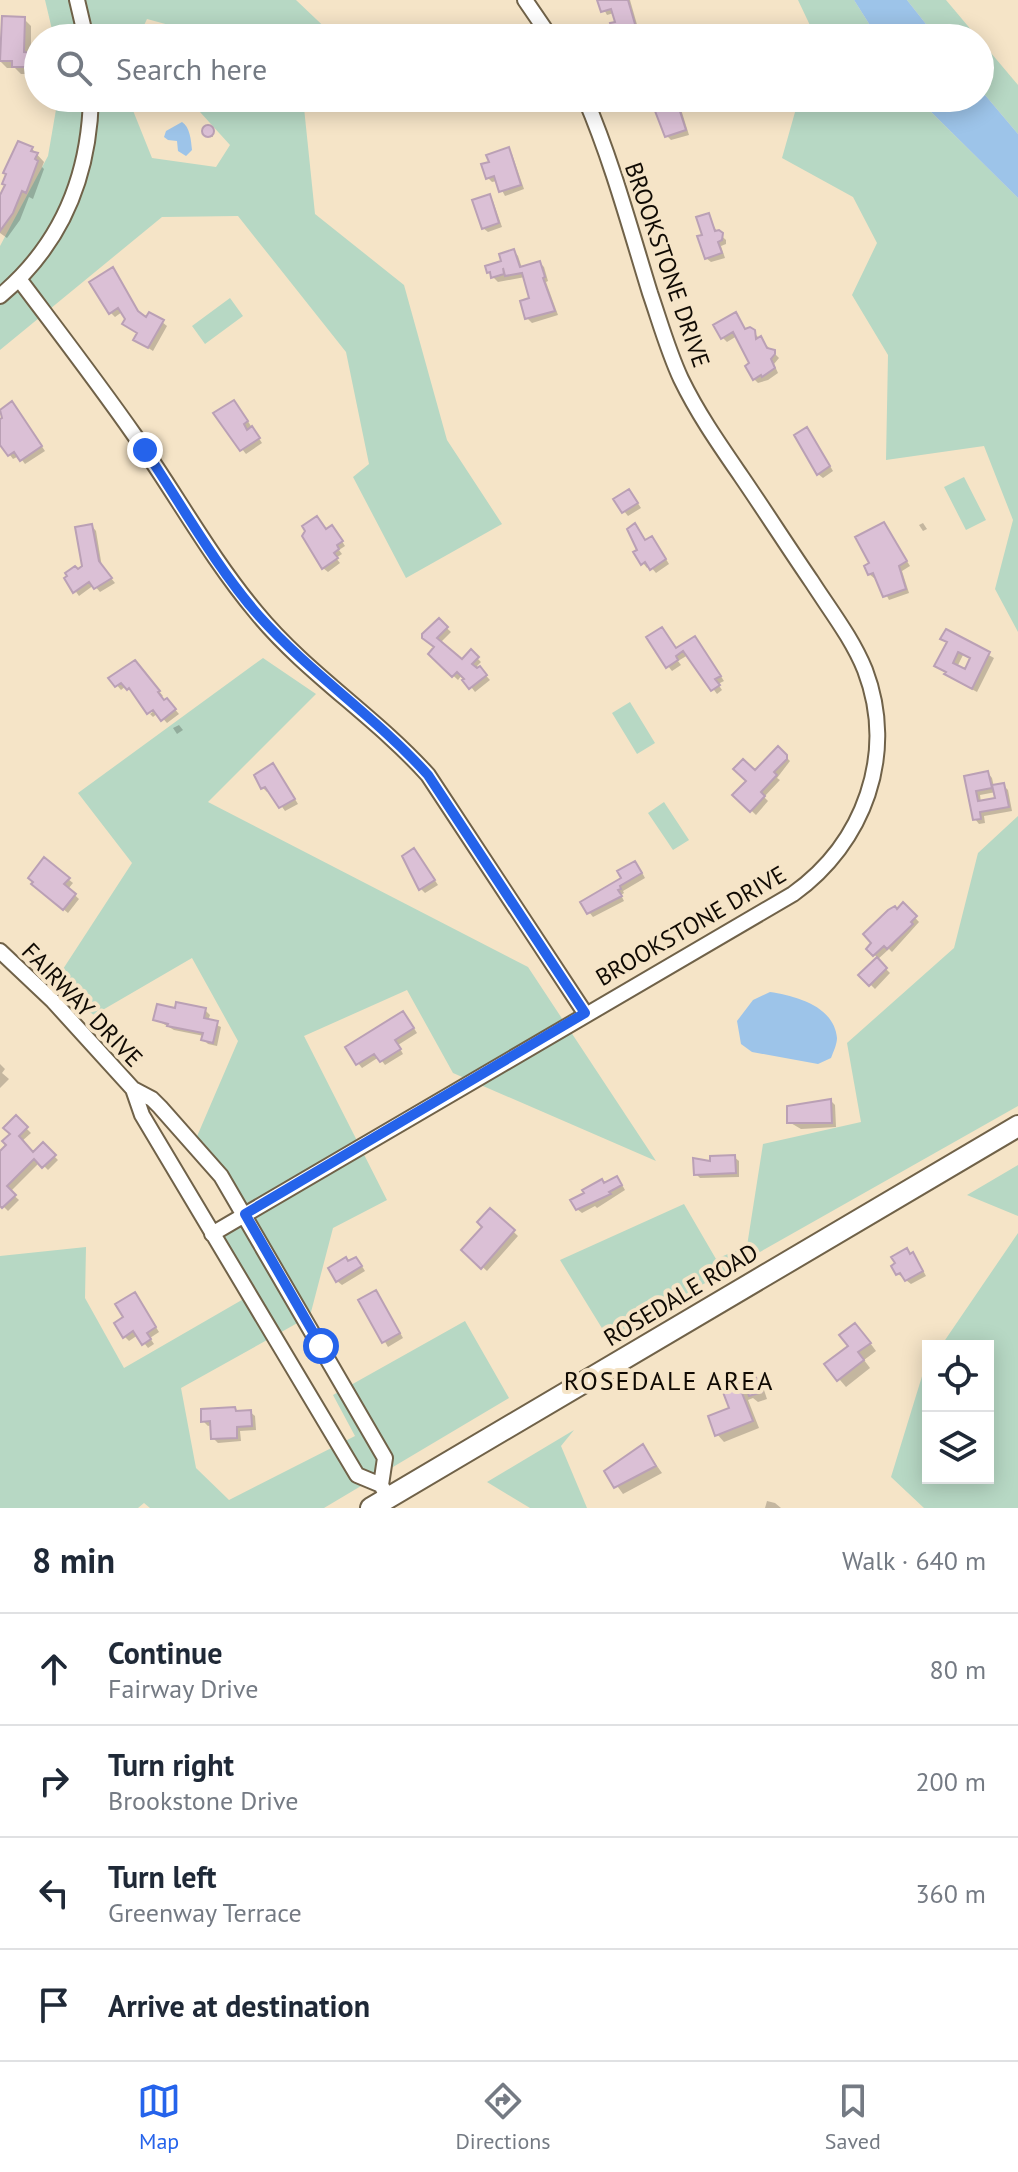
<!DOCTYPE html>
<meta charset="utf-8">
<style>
body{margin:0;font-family:"PT Sans",sans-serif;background:#f2f2f3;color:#1f2937}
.controls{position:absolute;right:24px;bottom:24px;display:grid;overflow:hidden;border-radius:0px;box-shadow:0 4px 20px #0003}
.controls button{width:72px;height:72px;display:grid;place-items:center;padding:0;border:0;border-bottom:2px solid #e0e1e3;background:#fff;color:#1f2937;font:40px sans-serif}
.stop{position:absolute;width:24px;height:24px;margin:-18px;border:6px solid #2563eb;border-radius:50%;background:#fff}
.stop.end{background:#2563eb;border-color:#fff;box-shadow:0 2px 8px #0008}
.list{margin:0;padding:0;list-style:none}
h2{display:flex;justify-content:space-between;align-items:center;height:104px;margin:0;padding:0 32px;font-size:34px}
h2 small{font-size:26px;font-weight:400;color:#747a83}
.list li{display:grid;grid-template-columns:52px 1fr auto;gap:24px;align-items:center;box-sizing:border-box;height:112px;padding:0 32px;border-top:2px solid #e0e1e3}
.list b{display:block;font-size:30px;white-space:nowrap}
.list p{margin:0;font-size:26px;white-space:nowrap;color:#747a83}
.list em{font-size:26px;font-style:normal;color:#747a83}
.icon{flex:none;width:44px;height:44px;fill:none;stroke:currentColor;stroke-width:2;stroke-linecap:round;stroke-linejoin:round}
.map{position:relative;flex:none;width:1018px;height:1508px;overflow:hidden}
.search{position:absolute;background:#fff;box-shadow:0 4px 20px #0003;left:24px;right:24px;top:24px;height:88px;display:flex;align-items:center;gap:20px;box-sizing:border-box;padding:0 28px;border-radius:44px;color:#747a83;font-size:30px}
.sheet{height:552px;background:#fff}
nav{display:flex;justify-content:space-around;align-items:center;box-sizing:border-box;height:112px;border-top:2px solid #e0e1e3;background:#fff;font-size:22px;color:#747a83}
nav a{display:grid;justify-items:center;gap:4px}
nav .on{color:#2563eb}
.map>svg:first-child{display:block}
.green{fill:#b7d8c4}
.water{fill:#9dc4e9}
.shadow{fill:#0003;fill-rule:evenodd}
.building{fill:#dbc0d6;stroke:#baa0b5;stroke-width:2;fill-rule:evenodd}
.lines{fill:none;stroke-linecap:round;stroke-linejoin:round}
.street-casing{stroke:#706249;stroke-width:18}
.secondary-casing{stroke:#706249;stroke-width:24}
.street{stroke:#fff;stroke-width:14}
.secondary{stroke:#fff;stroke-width:20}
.route{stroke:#2563eb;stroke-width:10}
.labels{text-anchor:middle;stroke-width:8;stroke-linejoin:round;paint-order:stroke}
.street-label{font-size:24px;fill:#100a03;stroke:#f5e4c7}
.neighbourhood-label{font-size:26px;letter-spacing:2px;fill:#100a03;stroke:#f5e4c7}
</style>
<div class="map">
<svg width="1018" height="1508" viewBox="0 0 1018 1508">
<rect width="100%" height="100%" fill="#f5e4c7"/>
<path class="green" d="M 45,0 L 296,0 L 336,38 L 206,38 L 206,35 L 147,19 L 138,38 L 54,38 Z
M 798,0 L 854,0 L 878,38 L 816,38 Z
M 907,0 L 946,0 L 978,38 L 937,38 Z
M 980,40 L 1018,85 L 1018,134 L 980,89 Z
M 58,98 L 128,98 L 152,158 L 216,167 L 230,145 L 190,101 L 190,98 L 303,98 L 315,214 L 404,285 L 447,440 L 502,524 L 406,578 L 353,477 L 369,464 L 346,352 L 238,216 L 162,217 L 0,350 L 0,246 L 48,156 Z
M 799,98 L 917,98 L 1018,198 L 1018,632 L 995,589 L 1013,520 L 984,446 L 886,460 L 888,355 L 852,295 L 877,243 L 853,197 L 782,158 Z
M 230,298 L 243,316 L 205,344 L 192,326 Z
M 964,477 L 986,520 L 966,530 L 944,487 Z
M 263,658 L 316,694 L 208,802 L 528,967 L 656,1161 L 453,1073 L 407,990 L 304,1036 L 387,1200 L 333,1228 L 310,1316 L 181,1388 L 196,1468 L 229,1500 L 355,1436 L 333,1395 L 465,1321 L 509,1398 L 324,1508 L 150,1508 L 144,1503 L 138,1508 L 0,1508 L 0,1256 L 86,1247 L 85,1298 L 124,1368 L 247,1297 L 210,1230 L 246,1209 L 195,1141 L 238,1041 L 192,958 L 94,1015 L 52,986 L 132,863 L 78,793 Z
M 630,702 L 655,743 L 637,754 L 612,713 Z
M 664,802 L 689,840 L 673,850 L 648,813 Z
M 1018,816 L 1018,1106 L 608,1338 L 560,1260 L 684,1204 L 716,1259 L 747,1246 L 763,1144 L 861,1122 L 847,1043 L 954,948 L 978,853 Z
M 1018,1165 L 1018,1216 L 967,1195 Z
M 1018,1233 L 1018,1508 L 924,1508 L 891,1477 L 923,1373 L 928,1365 L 928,1478 L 988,1478 L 988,1346 L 941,1346 Z
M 574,1430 L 561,1446 L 587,1508 L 530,1508 L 487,1482 Z"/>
<path class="water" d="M 854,0 L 907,0 L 937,38 L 878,38 Z
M 980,89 L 1018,134 L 1018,198 L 917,98 L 980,98 Z
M 182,122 C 190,127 191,140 192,150 L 186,156 L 178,151 L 177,141 L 168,140 L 164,137 L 166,131 Z
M 770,992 C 796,996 834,1006 837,1038 C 837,1044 833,1053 831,1058 L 818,1064 L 752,1052 L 741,1044 L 737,1021 L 753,1000 Z"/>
<path class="shadow" d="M 599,0 L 630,0 L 640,35 L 617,38 L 614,13 L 607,15 Z
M 24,19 L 31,26 L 31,55 L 38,58 L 38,74 L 21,74 L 15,68 L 7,68 L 0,61 L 0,43 L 4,43 Z
M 147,98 L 170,98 L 168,109 L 157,107 Z
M 653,98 L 688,98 L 689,103 L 680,106 L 689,135 L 671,140 L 667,136 Z
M 205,128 L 211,128 L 213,137 L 207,137 Z
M 32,149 L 44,162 L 42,167 L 44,169 L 33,199 L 29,197 L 20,220 L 7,238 L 0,233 L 0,197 Z
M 508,149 L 512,154 L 524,189 L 505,196 L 497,181 L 492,182 L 488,178 L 491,163 Z
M 489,197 L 493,201 L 502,227 L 488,232 L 483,228 Z
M 708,215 L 717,232 L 726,240 L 726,244 L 721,246 L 725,258 L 711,262 L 706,258 L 704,236 Z
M 514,251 L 518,256 L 522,268 L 540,263 L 544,267 L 548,281 L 546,282 L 558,315 L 532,323 L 527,318 L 532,300 L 525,277 L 498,282 L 493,277 Z
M 113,269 L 141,315 L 146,320 L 162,322 L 167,326 L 153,351 L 136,340 L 139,334 L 129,328 L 122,312 L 115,317 L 110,312 Z
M 736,315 L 746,331 L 753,332 L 779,358 L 774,364 L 778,373 L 768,380 L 758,383 L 754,379 L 752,364 L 737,336 L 727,342 L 722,337 Z
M 238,406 L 262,443 L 246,454 L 242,449 Z
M 16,408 L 45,451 L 25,464 L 19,456 L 13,459 L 0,442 L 0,422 Z
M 811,434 L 833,471 L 823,478 L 818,474 Z
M 633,496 L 641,508 L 628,516 L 624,511 Z
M 923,523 L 927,529 L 923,531 L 919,525 Z
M 92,526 L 96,531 L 102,567 L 115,583 L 100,592 L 94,585 L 79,596 L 67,579 L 84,567 Z
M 635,526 L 646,542 L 656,543 L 669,564 L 656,573 L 650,566 L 647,568 L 643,563 Z
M 326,531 L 336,532 L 345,546 L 339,550 L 342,554 L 336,558 L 340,563 L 328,572 L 323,568 Z
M 895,542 L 910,566 L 902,571 L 909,593 L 889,600 L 877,577 L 874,578 L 869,574 L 872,564 Z
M 439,621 L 451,632 L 440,643 L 462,662 L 471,652 L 481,662 L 477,666 L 490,680 L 475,692 L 462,675 L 458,680 L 430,654 L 436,648 L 424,635 Z
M 946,632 L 994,658 L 977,692 L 951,678 L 937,666 L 948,644 L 943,639 ZM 963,655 L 972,660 L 966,672 L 957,667 Z
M 699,643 L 724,681 L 718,684 L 722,690 L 717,694 L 688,655 L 678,661 L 681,665 L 672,671 L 668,666 L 677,650 Z
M 139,667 L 163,696 L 161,697 L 165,702 L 171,705 L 179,714 L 167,723 L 158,713 L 153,717 L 150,714 L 162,705 L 133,693 L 126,686 L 121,690 L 111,678 Z
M 179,725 L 183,730 L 177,734 L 173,728 Z
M 778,749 L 790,761 L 777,778 L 780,780 L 764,797 L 768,801 L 756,815 L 735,795 L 754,772 Z
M 277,770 L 298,804 L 285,811 L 270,790 L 267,792 L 263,788 Z
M 988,773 L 992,778 L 994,787 L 1003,785 L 1008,790 L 1012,811 L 984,816 L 985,823 L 979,824 L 975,819 L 967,777 ZM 996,792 L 997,800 L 981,803 L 980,795 Z
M 418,855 L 438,885 L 425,893 L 421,889 Z
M 639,867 L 645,878 L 623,891 L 624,893 L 621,895 L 624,901 L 593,917 L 589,912 Z
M 68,879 L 73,883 L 68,889 L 79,899 L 68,913 L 38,888 Z
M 903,905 L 919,922 L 892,952 L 889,949 L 877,960 L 890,973 L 875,989 L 861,975 L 878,958 L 868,949 Z
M 176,1010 L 205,1010 L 210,1015 L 208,1021 L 221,1027 L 217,1046 L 208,1044 L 203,1039 L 204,1036 L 174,1030 L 155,1019 Z
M 407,1017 L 417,1033 L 398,1045 L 403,1054 L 385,1065 L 379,1057 L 362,1068 L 358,1063 Z
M 0,1064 L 5,1069 L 2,1073 L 9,1079 L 0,1088 Z
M 831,1101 L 835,1105 L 836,1127 L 801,1129 L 789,1122 Z
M 16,1118 L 31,1133 L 21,1142 L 34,1154 L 43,1145 L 58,1160 L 48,1170 L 40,1162 L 10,1192 L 19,1200 L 8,1211 L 0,1203 L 0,1154 L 9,1145 Z
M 734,1157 L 739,1161 L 739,1177 L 700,1178 L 696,1174 L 704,1163 Z
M 621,1183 L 625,1190 L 597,1208 L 595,1206 L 582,1213 L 577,1209 L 605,1185 Z
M 490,1210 L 518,1236 L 487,1271 L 464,1250 L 484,1227 Z
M 907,1251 L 917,1259 L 926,1276 L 911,1284 L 898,1274 Z
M 360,1263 L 365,1271 L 342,1285 L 337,1281 Z
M 135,1294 L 159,1332 L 150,1338 L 154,1344 L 148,1348 L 138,1335 L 129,1341 L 125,1337 L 126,1318 Z
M 380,1297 L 403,1338 L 388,1347 L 361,1300 Z
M 862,1332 L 876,1351 L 864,1360 L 870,1368 L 846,1387 L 827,1365 L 851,1346 Z
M 755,1377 L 762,1384 L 767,1399 L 758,1402 L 753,1398 L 748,1400 L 759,1428 L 724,1442 L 717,1434 L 732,1409 L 737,1383 L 743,1389 Z
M 234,1409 L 238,1413 L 250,1412 L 255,1416 L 256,1430 L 240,1431 L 241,1441 L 218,1443 L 213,1438 L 212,1425 L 208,1426 L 203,1421 Z
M 643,1446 L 662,1473 L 623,1494 L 607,1472 Z
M 767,1501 L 775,1503 L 781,1508 L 765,1508 Z"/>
<path class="building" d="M 597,0 L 628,0 L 637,31 L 615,38 L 610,23 L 615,22 L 611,9 L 601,12 Z
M 2,16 L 25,17 L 24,52 L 36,53 L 36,67 L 12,67 L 12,61 L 0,61 Z
M 166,98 L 164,106 L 151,104 L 151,100 L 145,99 Z
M 650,98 L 686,98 L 677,102 L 686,130 L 665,137 Z
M202 131a6 6 0 1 1 12 0a6 6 0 1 1-12 0Z
M 18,141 L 33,147 L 31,151 L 38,153 L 35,159 L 38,161 L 26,193 L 22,191 L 13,213 L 0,231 L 0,195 L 5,185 L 2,184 L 6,174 L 3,173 Z
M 509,147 L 521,185 L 499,192 L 494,176 L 486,179 L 481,164 L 489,162 L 486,155 Z
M 490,194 L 499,223 L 482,229 L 472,200 Z
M 709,213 L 715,231 L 719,230 L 723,233 L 722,240 L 718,242 L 722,253 L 705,259 L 697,236 L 702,235 L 696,217 Z
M 514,249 L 520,267 L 540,261 L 545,277 L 543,278 L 555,311 L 525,319 L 520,301 L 529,298 L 522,273 L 505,276 L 503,268 L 504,274 L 491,278 L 490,272 L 487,273 L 485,266 L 501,261 L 499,254 Z
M 113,267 L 138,311 L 146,317 L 149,312 L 164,320 L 148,348 L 133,340 L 137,333 L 122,324 L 125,319 L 118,308 L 109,314 L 89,282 Z
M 736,312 L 745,329 L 750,327 L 755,330 L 756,339 L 761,336 L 767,348 L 775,350 L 775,354 L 771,359 L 775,368 L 762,377 L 761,375 L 753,380 L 745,366 L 749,363 L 733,332 L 721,339 L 713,325 Z
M 234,400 L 248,421 L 244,424 L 247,430 L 252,426 L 260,438 L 240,451 L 213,413 Z
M 12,401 L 42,446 L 20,461 L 14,452 L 8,456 L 0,445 L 0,419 L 2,418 L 0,410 Z
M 807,427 L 830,466 L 817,475 L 794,435 Z
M 629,489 L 638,503 L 622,513 L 613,499 Z
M 317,516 L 326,529 L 332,525 L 343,541 L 337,545 L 339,549 L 334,553 L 338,558 L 322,569 L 302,536 L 305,531 L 302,526 Z
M 884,522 L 907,561 L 899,566 L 906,589 L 883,597 L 873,573 L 868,575 L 864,566 L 869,563 L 855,537 Z
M 635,523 L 645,540 L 652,536 L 666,559 L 650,570 L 645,562 L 641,565 L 633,552 L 637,550 L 627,529 Z
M 92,524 L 99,561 L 112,578 L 94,589 L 89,582 L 73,593 L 64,578 L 67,576 L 65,573 L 75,566 L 78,569 L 82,566 L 75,527 Z
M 439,618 L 448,627 L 437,638 L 462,659 L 471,649 L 479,657 L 472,664 L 477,668 L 480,666 L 487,675 L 469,689 L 462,680 L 464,679 L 457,672 L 452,677 L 428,654 L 434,647 L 422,638 L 422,634 Z
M 662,627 L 676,648 L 695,636 L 721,676 L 715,679 L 720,685 L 711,691 L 683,651 L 676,656 L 678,660 L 666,668 L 646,637 Z
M 946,629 L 990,652 L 972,689 L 944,674 L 946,672 L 934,666 L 947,642 L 940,639 ZM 958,652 L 970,658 L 965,669 L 953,663 Z
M 135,660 L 160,691 L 158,692 L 164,700 L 167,698 L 176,709 L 161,721 L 153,710 L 147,714 L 129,688 L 127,690 L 121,683 L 115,687 L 108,678 Z
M 778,746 L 787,755 L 787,759 L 774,772 L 777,775 L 761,792 L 765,796 L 750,812 L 732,795 L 746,781 L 733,769 L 743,759 L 755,770 Z
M 273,763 L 295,799 L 279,808 L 265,787 L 261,789 L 254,775 Z
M 988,771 L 992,788 L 976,791 L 978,801 L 995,798 L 992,785 L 1004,783 L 1009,807 L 980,812 L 981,819 L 973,820 L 964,776 Z
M 414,848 L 435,880 L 419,890 L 402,856 Z
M 44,857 L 70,878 L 64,884 L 76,894 L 63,910 L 31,884 L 33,882 L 28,878 Z
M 635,861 L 642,873 L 620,886 L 621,889 L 618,890 L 622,896 L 587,914 L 580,902 L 621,878 L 617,871 Z
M 903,902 L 917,916 L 911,922 L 913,924 L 887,949 L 884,946 L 873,956 L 866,949 L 871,943 L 863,934 L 888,910 L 895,906 L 897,909 Z
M 877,957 L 887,968 L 869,986 L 858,975 Z
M 176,1002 L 206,1008 L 204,1018 L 218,1021 L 213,1043 L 201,1040 L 203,1033 L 167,1026 L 168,1024 L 153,1020 L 157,1004 L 175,1008 Z
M 403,1011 L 414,1028 L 395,1040 L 401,1049 L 380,1062 L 374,1054 L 356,1065 L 345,1047 Z
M 831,1099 L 832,1123 L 787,1123 L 787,1106 Z
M 16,1115 L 28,1127 L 19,1136 L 33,1152 L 43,1142 L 56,1155 L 42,1168 L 34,1159 L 7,1186 L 16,1195 L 2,1208 L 0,1206 L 0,1151 L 6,1145 L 2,1141 L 10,1134 L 3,1128 Z
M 735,1155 L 736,1173 L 694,1175 L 693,1158 L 710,1161 L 710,1156 Z
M 617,1176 L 622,1185 L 609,1192 L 611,1194 L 576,1210 L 570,1200 L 584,1193 L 582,1190 L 602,1179 L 604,1183 Z
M 490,1208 L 515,1230 L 481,1269 L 461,1250 L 482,1227 L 477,1222 Z
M 907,1248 L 910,1254 L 913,1252 L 923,1271 L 905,1281 L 900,1273 L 896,1275 L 891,1266 L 895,1263 L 891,1257 Z
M 346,1257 L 348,1261 L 356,1257 L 362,1266 L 336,1282 L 328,1268 Z
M 376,1290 L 400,1333 L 382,1343 L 358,1300 Z
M 135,1292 L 156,1327 L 147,1333 L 151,1339 L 142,1345 L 133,1331 L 123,1338 L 114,1323 L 123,1317 L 115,1304 Z
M 855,1323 L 871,1343 L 858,1352 L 864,1360 L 837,1381 L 824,1364 L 848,1346 L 839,1335 Z
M 755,1375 L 762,1392 L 749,1396 L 747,1391 L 742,1393 L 753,1421 L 715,1436 L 708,1416 L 729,1408 L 721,1387 L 738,1381 L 740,1388 L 745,1386 L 743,1380 Z
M 235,1407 L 236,1411 L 251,1410 L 252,1426 L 237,1427 L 237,1438 L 211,1439 L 210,1421 L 201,1422 L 201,1409 Z
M 643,1444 L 656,1466 L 614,1488 L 604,1471 Z"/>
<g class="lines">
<g class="street-casing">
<path id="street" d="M 77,0 L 86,38
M 525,0 L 551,38
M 19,279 C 58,331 98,383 135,436 C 176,494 210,557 256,612 C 306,673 375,716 428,775 L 585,1013
M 0,296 C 61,245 89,177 91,98
M 0,951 L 53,1001 L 133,1089 L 152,1099 L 160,1107 L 221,1176 L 385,1458 L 381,1485 L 388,1498
M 133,1089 L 142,1115 L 357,1475 L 381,1485
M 212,1234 L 793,894 C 864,843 897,754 865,670 C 852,638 830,610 812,582 C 788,547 765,511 741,476 C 719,444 698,414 681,379 C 668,351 660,322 650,293 C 630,228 612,161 585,98"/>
</g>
<g class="secondary-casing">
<path id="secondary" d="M 371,1508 L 1018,1126"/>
</g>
<use href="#street" class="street"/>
<use href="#secondary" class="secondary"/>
</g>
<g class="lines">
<path class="route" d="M 145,450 C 181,504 216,567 259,616 C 311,674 376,717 428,775 L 585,1013 L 245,1214 L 321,1346"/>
</g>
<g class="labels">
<g class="street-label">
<text transform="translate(667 265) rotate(71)" y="8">BROOKSTONE DRIVE</text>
<text transform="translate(691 926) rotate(-30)" y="8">BROOKSTONE DRIVE</text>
<text transform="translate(82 1005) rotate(46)" y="8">FAIRWAY DRIVE</text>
<text transform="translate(681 1295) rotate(-31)" y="8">ROSEDALE ROAD</text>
</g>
<g class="neighbourhood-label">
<text x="669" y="1390">ROSEDALE AREA</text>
</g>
</g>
</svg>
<div class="controls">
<button><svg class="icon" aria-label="locate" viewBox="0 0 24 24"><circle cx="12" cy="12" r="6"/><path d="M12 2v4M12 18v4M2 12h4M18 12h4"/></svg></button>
<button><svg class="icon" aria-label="layers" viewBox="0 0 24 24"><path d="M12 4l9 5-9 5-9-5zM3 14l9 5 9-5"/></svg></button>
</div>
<div class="stop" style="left:321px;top:1346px"></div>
<div class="stop end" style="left:145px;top:450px"></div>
<div class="search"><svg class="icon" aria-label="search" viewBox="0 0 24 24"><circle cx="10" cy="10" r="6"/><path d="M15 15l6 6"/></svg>Search here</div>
</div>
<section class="sheet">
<h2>8 min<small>Walk · 640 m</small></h2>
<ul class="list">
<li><svg class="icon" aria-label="ahead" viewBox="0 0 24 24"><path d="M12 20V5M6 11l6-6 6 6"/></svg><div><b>Continue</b><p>Fairway Drive</p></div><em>80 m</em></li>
<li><svg class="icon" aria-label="right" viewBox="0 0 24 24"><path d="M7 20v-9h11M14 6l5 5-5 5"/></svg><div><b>Turn right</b><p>Brookstone Drive</p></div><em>200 m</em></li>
<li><svg class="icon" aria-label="left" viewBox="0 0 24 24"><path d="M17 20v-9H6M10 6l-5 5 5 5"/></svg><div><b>Turn left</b><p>Greenway Terrace</p></div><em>360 m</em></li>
<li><svg class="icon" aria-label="arrive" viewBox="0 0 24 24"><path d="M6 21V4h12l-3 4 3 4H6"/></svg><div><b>Arrive at destination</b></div></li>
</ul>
</section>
<nav>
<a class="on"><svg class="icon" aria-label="map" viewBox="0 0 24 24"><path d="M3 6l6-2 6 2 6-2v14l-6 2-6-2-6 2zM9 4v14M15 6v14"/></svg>Map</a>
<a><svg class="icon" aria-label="directions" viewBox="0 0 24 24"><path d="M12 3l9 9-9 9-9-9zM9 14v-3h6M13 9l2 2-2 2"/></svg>Directions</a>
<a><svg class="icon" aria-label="saved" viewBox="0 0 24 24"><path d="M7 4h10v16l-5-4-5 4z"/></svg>Saved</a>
</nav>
